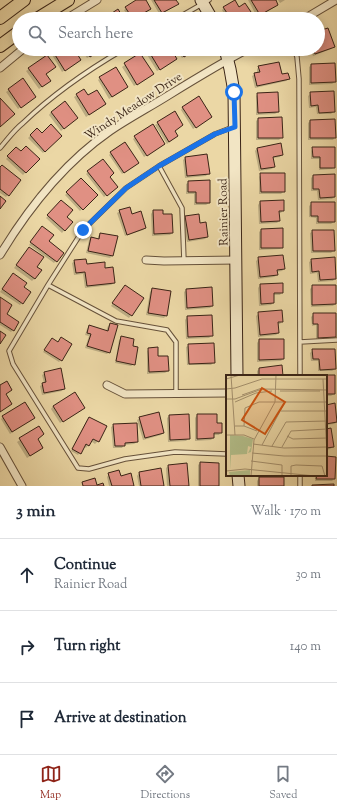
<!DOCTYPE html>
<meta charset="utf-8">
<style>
body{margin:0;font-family:"Sorts Mill Goudy",serif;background:#f6f6f7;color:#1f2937}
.stop{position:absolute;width:12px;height:12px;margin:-9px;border:3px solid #1a73e8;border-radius:50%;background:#fff}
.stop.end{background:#1a73e8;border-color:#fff;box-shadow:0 1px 4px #0008}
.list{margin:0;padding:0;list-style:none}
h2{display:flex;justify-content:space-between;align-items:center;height:52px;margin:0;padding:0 16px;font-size:17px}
h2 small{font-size:13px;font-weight:400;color:#747a83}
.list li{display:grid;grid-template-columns:26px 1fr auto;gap:12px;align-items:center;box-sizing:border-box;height:72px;padding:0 16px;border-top:1px solid #e0e1e3}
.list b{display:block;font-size:15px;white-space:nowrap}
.list p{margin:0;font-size:13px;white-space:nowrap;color:#747a83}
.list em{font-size:13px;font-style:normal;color:#747a83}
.icon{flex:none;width:22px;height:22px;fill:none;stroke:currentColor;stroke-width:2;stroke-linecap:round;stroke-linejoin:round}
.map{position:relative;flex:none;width:337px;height:486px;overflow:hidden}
.search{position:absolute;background:#fff;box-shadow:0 2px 10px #0003;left:12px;right:12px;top:12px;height:44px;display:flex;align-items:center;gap:10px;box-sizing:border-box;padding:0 14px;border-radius:22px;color:#747a83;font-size:15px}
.sheet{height:268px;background:#fff}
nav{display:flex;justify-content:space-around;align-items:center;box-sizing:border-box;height:56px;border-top:1px solid #e0e1e3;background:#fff;font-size:11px;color:#747a83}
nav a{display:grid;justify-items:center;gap:2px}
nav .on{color:#8f2418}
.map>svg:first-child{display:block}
.shadow{fill:#0003}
.building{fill:#e09083;stroke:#3a2416}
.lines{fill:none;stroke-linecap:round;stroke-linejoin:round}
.lane-casing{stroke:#66513a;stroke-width:5.5}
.street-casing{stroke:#66513a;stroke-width:9}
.secondary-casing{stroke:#3a2416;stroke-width:13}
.primary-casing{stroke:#3a2416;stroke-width:14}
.lane{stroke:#f2e5c4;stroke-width:3.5}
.street{stroke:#f2e5c4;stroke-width:7}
.secondary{stroke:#f2e5c4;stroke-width:11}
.primary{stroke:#ebd7a5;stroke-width:12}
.route{stroke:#1a73e8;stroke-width:5}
.labels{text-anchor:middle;stroke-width:4;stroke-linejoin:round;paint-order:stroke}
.street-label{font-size:12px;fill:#3a2416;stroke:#f2e5c4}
.inset-road{fill:none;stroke:#a48f6c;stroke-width:1}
.view{fill:#ce510e;fill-opacity:0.15;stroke:#ce510e;stroke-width:2}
.inset-edge{fill:none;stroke:#3a2416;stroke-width:2}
</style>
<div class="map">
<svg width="337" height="486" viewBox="0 0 337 486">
<rect width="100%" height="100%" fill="#ebd7a5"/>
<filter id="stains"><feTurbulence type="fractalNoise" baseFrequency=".005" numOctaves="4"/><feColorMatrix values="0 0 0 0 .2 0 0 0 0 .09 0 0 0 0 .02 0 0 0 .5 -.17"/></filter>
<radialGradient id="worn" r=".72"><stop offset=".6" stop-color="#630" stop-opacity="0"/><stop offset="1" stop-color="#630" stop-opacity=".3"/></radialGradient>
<path class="shadow" d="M 138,0 L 144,0 L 148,11 L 141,15 L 144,19 L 130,19 L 124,10 Z
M 151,0 L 175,0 L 175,6 L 160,15 Z
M 248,0 L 275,0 L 277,5 L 275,7 L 257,17 Z
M 278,0 L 285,0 L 280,3 Z
M 224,8 L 239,8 L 252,19 L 227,19 L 222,10 Z
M 318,32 L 333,47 L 331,49 L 313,56 L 311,49 L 318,49 Z
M 56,49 L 73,49 L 80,60 L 62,72 L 51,53 Z
M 81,49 L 102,49 L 87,58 Z
M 151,49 L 170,49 L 174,61 L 157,71 L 146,53 Z
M 176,49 L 197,49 L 182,58 Z
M 140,54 L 150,76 L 134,86 L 122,67 Z
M 311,65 L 335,82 L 332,84 L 309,85 L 309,67 Z
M 259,67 L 289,79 L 286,81 L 255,88 L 252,76 L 255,74 L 257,73 L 257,69 Z
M 29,69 L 52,70 L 45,75 L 47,83 L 39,89 L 26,71 Z
M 100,78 L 125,89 L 109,99 L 98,80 Z
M 23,80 L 34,97 L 18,109 L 6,92 Z
M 84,90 L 88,97 L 103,106 L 86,117 L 74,97 Z
M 311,93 L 334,111 L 331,114 L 317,114 L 316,107 L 309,108 L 308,96 Z
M 258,94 L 278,112 L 275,114 L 256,115 L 256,96 Z
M 183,107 L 211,117 L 193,129 L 181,110 Z
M 51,112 L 74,120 L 61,131 L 49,115 Z
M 174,113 L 174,131 L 177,136 L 167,144 L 155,125 Z
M 258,119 L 282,137 L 279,140 L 256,140 L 256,121 Z
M 310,121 L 335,137 L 333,140 L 308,140 L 308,123 Z
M 37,129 L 42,134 L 61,136 L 43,153 L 28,138 Z
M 135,137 L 164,144 L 144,157 L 133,139 Z
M 16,148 L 21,153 L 38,159 L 23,175 L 6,159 Z
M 257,148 L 282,154 L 280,157 L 273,158 L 274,166 L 272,169 L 259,171 L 255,151 Z
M 313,148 L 334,167 L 332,169 L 319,170 L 319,159 L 311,159 L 311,151 Z
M 111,153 L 135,165 L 122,174 L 109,155 Z
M 206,155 L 208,173 L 206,176 L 185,178 L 183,160 L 185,158 Z
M 0,168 L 20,180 L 6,197 L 0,193 Z
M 88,172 L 109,177 L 114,189 L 104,197 L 86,174 Z
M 261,174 L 284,191 L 281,194 L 259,194 L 259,177 Z
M 334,175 L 334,197 L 332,199 L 318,200 L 317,191 L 311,191 L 311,178 L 313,176 Z
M 81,179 L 96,195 L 80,211 L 65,195 Z
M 209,181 L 209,203 L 206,205 L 194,205 L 194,194 L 186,194 L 186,184 L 189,182 Z
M 61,201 L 65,217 L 71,222 L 62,233 L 46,218 Z
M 260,202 L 283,210 L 281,213 L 279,213 L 279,221 L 277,223 L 259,224 L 258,205 Z
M 312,203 L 334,222 L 331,224 L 316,224 L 316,218 L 309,217 L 309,206 Z
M 120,211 L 131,215 L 145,228 L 143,230 L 125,236 L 117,213 Z
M 153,211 L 162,211 L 162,215 L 172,233 L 170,235 L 152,236 L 151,214 Z
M 186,217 L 200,224 L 207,237 L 205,239 L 187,242 L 183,220 Z
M 40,230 L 47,242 L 62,253 L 54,263 L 29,245 Z
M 261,230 L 282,247 L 280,249 L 259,250 L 259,232 Z
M 313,231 L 334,250 L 331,253 L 311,253 L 310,233 Z
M 101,234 L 112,256 L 110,258 L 86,253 L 89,240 L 91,238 L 98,240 L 98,236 Z
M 29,248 L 36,267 L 35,278 L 32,281 L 14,268 Z
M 259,258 L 284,269 L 282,271 L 276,272 L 277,275 L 274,277 L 258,279 L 256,261 Z
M 312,260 L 335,278 L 333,281 L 318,282 L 317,273 L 310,274 L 309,262 Z
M 75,261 L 86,266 L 105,269 L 114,283 L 111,285 L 85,288 L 83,274 L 74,275 L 72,263 Z
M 11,277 L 23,287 L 22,303 L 20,305 L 0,292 Z
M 260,285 L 282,292 L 280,295 L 273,295 L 273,303 L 271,305 L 259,306 L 258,288 Z
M 313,286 L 335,304 L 333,306 L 311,307 L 310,289 Z
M 123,288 L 143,298 L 129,318 L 111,306 Z
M 152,289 L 166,315 L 164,318 L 146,315 L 150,292 Z
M 186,290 L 212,306 L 210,308 L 185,310 L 184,292 Z
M 0,298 L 5,314 L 13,330 L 11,332 L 0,325 Z
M 259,313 L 282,321 L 280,324 L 277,324 L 278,333 L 276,335 L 258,337 L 256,316 Z
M 314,314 L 335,337 L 333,339 L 316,340 L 316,325 L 312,326 L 311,317 Z
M 187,317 L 212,335 L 209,338 L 186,339 L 185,320 Z
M 110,324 L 109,352 L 107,354 L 85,348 L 89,336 L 85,335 L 87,329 L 89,326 L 106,331 L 108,326 Z
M 61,338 L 61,360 L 59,362 L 43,352 L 52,339 L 57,343 Z
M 121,338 L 132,347 L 134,364 L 131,366 L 115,363 L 119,340 Z
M 259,340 L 283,359 L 281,361 L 257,362 L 257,343 Z
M 189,345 L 214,362 L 211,365 L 187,365 L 186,347 Z
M 149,349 L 168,371 L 165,373 L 147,374 L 147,351 Z
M 313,350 L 335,369 L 332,371 L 318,371 L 318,361 L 311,361 L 310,353 Z
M 259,369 L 282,376 L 257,376 L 257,371 Z
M 45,373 L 64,388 L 62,391 L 42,395 L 40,386 L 44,383 L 42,375 Z
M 326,376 L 334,394 L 331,396 L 326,396 Z
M 53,406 L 81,410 L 60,423 L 51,409 Z
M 326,406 L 337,422 L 334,424 L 326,425 Z
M 197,415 L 216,424 L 221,432 L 219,435 L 213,435 L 213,438 L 211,440 L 195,441 L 195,418 Z
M 169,416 L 189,438 L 186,441 L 168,442 L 167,418 Z
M 3,417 L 33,418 L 10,434 L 1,419 Z
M 140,418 L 163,433 L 161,435 L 143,440 L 137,420 Z
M 87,420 L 98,441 L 95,444 L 91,441 L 86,448 L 84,446 L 78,455 L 71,451 Z
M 114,425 L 137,442 L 134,444 L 124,445 L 122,448 L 113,448 L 111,427 Z
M 39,427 L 43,434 L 37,439 L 40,450 L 27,458 L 17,442 Z
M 326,430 L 333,447 L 330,449 L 326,450 Z
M 326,457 L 335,458 L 334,479 L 332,481 L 315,481 L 315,475 L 326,475 Z
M 200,463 L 218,486 L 198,486 L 198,465 Z
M 168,466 L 188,486 L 167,486 L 166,468 Z
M 139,473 L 163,486 L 139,486 L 137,476 Z
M 109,474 L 120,477 L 133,486 L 109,486 L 107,477 Z
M 259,478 L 283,486 L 257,486 L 257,481 Z"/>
<path class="building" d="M 136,0 L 146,0 L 151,9 L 142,14 L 145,19 L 133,19 L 125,7 Z
M 154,0 L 176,0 L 179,4 L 162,13 Z
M 235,0 L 239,7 L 245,3 L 255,18 L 252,19 L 231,19 L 223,7 Z
M 251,0 L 276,0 L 278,5 L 260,15 Z
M 118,9 L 124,19 L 103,19 Z
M 328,28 L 335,47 L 315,54 L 313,49 L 318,49 L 318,31 Z
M 54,49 L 74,49 L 81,60 L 65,71 L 52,50 Z
M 85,49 L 102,49 L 90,57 Z
M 149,49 L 171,49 L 177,59 L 160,70 L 148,50 Z
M 179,49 L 197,49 L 184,57 Z
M 140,53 L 154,74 L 137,85 L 124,63 Z
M 47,55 L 56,67 L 46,74 L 51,81 L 42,87 L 28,68 Z
M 279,62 L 282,74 L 288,73 L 290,79 L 257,86 L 254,73 L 260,72 L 258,66 Z
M 335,63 L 336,82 L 311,83 L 311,64 Z
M 116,67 L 128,87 L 112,97 L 99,77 Z
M 23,78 L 36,97 L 21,108 L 8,89 Z
M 84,89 L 88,95 L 97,90 L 106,104 L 89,115 L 76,94 Z
M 334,91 L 335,112 L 319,113 L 318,105 L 311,106 L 310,92 Z
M 278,92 L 279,112 L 258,113 L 257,93 Z
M 199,96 L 212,117 L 196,128 L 182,107 Z
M 0,98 L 15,114 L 0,127 Z
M 65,101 L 78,118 L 64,129 L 51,112 Z
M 175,111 L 183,125 L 175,131 L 178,136 L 169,142 L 157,122 Z
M 282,117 L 283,138 L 258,138 L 258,118 Z
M 335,119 L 336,138 L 310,138 L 310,120 Z
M 51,124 L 62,136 L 45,152 L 30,135 L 37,128 L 42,133 Z
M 153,124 L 165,144 L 147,156 L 134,136 Z
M 125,142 L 139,163 L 124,173 L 110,152 Z
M 281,143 L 283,155 L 273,157 L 275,167 L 261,169 L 257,148 Z
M 26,146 L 40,159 L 26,173 L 7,156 L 16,147 L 21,151 Z
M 312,147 L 335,147 L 335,168 L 320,168 L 320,157 L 313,157 Z
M 207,154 L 210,174 L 187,176 L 185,157 Z
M 103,159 L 114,173 L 110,177 L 118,187 L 107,196 L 87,171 Z
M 2,165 L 21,180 L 9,196 L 0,189 L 0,167 Z
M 260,173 L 285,173 L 285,192 L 261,192 Z
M 335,174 L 335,197 L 320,198 L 319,189 L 313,189 L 313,175 Z
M 81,178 L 98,195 L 83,210 L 66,192 Z
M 210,180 L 210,203 L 196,203 L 196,192 L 188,192 L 188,181 Z
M 0,196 L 6,201 L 0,209 Z
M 61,200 L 73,210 L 67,217 L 73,222 L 65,231 L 47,215 Z
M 284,200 L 284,211 L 279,211 L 280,221 L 261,222 L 260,201 Z
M 311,202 L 335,202 L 335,222 L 318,222 L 318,216 L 311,216 Z
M 130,207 L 132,214 L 141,211 L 146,228 L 127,235 L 119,210 Z
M 153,210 L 163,210 L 163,214 L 172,214 L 173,233 L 154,234 Z
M 199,214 L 200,223 L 206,222 L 208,237 L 189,240 L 185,216 Z
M 42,226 L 54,235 L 49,241 L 64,253 L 57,262 L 30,242 Z
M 283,228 L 283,248 L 261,248 L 261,229 Z
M 312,230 L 334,230 L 335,251 L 313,251 Z
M 100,233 L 118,236 L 113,256 L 88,251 L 91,237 L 99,239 Z
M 29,247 L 44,257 L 37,267 L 42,270 L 35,279 L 16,265 Z
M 283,255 L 285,269 L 277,270 L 278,275 L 260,277 L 258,257 Z
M 335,257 L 336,279 L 320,280 L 319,271 L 312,272 L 311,259 Z
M 86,259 L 87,264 L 105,262 L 105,268 L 113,267 L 115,283 L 87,286 L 85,272 L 76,273 L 74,260 Z
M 13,273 L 27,283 L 24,287 L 31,292 L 23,304 L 2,289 Z
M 283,283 L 283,293 L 274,293 L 274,303 L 261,304 L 260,284 Z
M 125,285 L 144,298 L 132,316 L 112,303 Z
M 312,285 L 336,285 L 336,304 L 312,305 Z
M 212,287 L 213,306 L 187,308 L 186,289 Z
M 152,288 L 171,291 L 167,316 L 148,313 Z
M 0,297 L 12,305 L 7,314 L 19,322 L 14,331 L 0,322 Z
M 282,310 L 283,322 L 278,322 L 279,333 L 260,335 L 258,312 Z
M 313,313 L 336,313 L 336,337 L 318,338 L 318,324 L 313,324 Z
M 212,315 L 213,336 L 188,337 L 187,316 Z
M 110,323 L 118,325 L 110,353 L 87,346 L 91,334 L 87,333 L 89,325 L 108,331 Z
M 0,331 L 6,335 L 0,344 Z
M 121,336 L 134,339 L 133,346 L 138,347 L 135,365 L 116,361 Z
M 61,337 L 72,344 L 62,361 L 44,350 L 52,338 L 58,342 Z
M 259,339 L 284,339 L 284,359 L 259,360 Z
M 214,343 L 215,363 L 189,364 L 188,344 Z
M 158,347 L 158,356 L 168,356 L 169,371 L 149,372 L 148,348 Z
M 312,349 L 335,349 L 336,369 L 320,370 L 319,359 L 313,359 Z
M 282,365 L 283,376 L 259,376 L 259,368 Z
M 61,368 L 65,389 L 44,393 L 42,383 L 46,382 L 44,372 Z
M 313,375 L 335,375 L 335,394 L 326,394 L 326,376 L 313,376 Z
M 7,381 L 12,390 L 6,394 L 12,404 L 0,412 L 0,385 Z
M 75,392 L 85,408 L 63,422 L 53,406 Z
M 25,402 L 35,418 L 12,432 L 2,416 Z
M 335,403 L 337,422 L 326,424 L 326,405 Z
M 159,412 L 164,433 L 145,438 L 139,417 Z
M 189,414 L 190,439 L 170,440 L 169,415 Z
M 197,414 L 217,414 L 217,423 L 222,423 L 222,433 L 214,433 L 214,438 L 197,439 Z
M 89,417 L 107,426 L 99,442 L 93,439 L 89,446 L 86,444 L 81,454 L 72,449 Z
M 137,423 L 138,442 L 125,443 L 125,446 L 115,446 L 113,424 Z
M 39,426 L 44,434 L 38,439 L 43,448 L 30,456 L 19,438 Z
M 331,428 L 334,447 L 326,448 L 326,429 Z
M 326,456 L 336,457 L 335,479 L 316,479 L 317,475 L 326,475 Z
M 200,462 L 219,463 L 219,486 L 200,486 Z
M 187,463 L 189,486 L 170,486 L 168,465 Z
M 161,468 L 164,486 L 141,486 L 139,472 Z
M 119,470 L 121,476 L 131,473 L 134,486 L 112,486 L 108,473 Z
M 259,477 L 284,477 L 284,486 L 259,486 Z
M 95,478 L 97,485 L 103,483 L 104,486 L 83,486 L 82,482 Z
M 334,484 L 334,486 L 312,486 L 312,485 Z"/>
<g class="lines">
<g class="lane-casing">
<path id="lane" d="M 176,19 L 209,0
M 294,49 L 297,57 L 299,79 L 300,376
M 0,148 C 7,140 14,130 23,123 C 53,94 88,70 124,49
M 159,166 L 182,208 L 184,261
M 48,285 L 116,321 L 167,330 L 176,342 L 176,393
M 300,342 L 337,340
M 227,454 L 175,452 L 125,459 L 89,469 L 78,468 L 13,364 L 9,351 L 48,285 L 83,230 L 126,188 L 159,166 L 215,134 L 233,127
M 300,486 L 300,475"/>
</g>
<g class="street-casing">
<path id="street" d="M 66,19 L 97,0
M 304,19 L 336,0
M 0,68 L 23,49
M 0,255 C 29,207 64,163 110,131 C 129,118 150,107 169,95 C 195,79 221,63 248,49
M 146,260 L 164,261 L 237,260
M 107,385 L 125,394 L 227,393
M 0,447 L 22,486"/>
</g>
<g class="secondary-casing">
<path id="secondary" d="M 201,0 L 212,19
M 225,49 L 230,69 L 234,92 L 237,376
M 238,475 L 239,486"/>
</g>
<g class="primary-casing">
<path id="primary" d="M 0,18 L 24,0
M 37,19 L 68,0
M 0,46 L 19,32"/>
</g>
<use href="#lane" class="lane"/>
<use href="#street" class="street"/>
<use href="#secondary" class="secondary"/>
<use href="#primary" class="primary"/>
</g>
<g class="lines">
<path class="route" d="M 83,230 L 126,188 L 159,166 L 215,134 L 235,127 L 234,92"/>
</g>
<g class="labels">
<g class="street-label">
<text transform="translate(133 106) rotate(-33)" y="4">Windy Meadow Drive</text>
<text transform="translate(223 212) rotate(-91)" y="4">Rainier Road</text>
</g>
</g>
<g transform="translate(226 375)">
<rect width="101" height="101" fill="#ebd7a5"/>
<path d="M 4,60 L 17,61 L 27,64 L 25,77 L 22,78 L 25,72 L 22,71 L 21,79 L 5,80 L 4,95 ZM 24,95 L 24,101 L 4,101 L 3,97 Z" fill="#b3bf8a"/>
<path class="inset-road" d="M 5,0 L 9,60M 0,4 L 14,0M 97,4 L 101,80M 0,14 L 9,13 L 36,4 L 101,4M 54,16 L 94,16M 16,20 L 36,13M 0,24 L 9,24 L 36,14 L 101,15M 9,27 L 30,18 L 46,16M 55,36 L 101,36M 9,51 L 18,51 L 31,56M 18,51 L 19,33 L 33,27 L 101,27M 0,60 L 18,60 L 28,64M 61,61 L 67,64 L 101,63M 27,69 L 58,73 L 101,72M 36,70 L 59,27M 46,71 L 60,47 L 101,46M 56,72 L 65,56 L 101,54M 26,78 L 58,81 L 101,81M 25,86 L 56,90 L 56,101M 0,96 L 19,94 L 89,101M 25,101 L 28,65 L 49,27 L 50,0M 65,101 L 65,91 L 70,90 L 96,91 L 99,101"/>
<path class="view" d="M 36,13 L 59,27 L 39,59 L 16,45 Z"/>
<rect width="101" height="101" class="inset-edge"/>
</g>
<rect width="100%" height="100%" filter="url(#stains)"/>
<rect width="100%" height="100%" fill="url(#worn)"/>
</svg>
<div class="stop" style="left:234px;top:92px"></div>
<div class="stop end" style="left:83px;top:230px"></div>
<div class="search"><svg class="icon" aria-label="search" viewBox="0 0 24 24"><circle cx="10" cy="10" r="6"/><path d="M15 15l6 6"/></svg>Search here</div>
</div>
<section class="sheet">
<h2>3 min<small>Walk · 170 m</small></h2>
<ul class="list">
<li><svg class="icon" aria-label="ahead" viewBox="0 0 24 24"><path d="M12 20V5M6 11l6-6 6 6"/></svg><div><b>Continue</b><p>Rainier Road</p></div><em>30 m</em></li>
<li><svg class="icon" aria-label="right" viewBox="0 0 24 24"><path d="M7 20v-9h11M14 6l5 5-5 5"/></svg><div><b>Turn right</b></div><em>140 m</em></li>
<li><svg class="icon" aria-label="arrive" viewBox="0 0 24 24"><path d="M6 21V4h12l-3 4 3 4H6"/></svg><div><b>Arrive at destination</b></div></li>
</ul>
</section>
<nav>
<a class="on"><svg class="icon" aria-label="map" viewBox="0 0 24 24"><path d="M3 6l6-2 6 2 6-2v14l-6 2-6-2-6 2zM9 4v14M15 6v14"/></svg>Map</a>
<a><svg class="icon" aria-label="directions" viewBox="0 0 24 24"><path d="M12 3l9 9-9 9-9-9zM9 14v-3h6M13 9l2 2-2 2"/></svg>Directions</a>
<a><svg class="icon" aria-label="saved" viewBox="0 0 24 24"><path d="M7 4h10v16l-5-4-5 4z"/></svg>Saved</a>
</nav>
